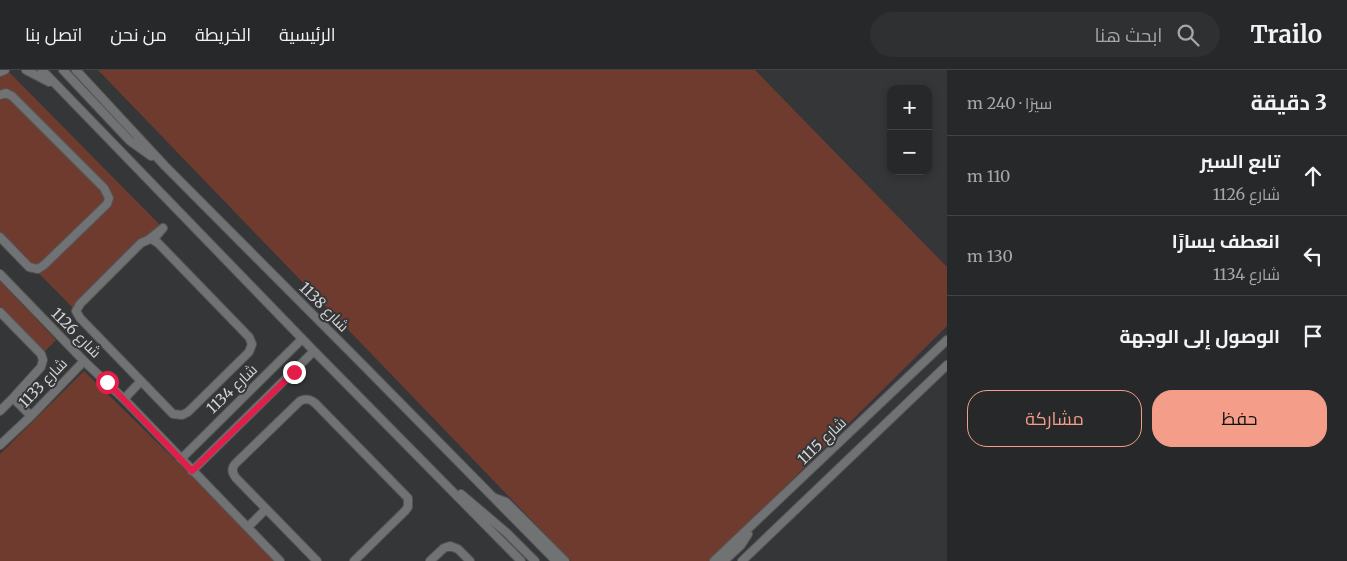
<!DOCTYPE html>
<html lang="ar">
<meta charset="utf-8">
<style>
body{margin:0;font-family:Merriweather,Cairo,serif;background:#2f3032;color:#f1f3f6;direction:rtl}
.controls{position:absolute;right:15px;top:15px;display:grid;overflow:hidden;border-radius:10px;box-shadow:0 2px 8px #0003}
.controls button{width:45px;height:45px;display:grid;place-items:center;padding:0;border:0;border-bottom:1px solid #434447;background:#27282a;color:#f1f3f6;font:25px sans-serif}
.stop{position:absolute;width:15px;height:15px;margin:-11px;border:4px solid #e11d48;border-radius:50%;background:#fff}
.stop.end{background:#e11d48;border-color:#fff;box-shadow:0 1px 5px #0008}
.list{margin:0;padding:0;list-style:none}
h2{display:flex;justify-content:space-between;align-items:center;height:65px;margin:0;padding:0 20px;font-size:21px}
h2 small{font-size:16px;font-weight:400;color:#a4a6a8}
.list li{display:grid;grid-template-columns:32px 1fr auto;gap:15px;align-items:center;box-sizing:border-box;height:80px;padding:0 20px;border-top:1px solid #434447}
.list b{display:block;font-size:19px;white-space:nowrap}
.list p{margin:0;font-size:16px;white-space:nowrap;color:#a4a6a8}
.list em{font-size:16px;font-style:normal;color:#a4a6a8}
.actions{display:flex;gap:10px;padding:15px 20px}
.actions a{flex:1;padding:11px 0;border:1px solid #f49e89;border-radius:20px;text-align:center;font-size:18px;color:#f49e89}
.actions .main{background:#f49e89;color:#111}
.icon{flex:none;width:28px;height:28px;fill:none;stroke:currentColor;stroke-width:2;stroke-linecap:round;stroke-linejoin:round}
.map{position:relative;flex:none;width:947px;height:491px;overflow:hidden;direction:ltr}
header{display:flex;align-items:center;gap:30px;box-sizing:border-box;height:70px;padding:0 25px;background:#27282a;border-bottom:1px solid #434447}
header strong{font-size:24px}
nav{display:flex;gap:28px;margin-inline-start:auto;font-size:18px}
.search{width:350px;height:45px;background:#2f3032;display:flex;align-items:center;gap:12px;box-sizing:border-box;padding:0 18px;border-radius:28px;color:#a4a6a8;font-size:19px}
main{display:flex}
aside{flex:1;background:#27282a}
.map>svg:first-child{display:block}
.park{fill:#703b2f}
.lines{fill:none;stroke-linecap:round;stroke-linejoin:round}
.minor-casing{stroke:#535456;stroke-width:10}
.minor{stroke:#707274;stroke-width:8}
.route{stroke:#e11d48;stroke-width:6}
.labels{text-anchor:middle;stroke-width:4;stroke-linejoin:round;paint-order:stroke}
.street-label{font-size:15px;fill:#d4d5d7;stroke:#343638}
</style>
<header>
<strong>Trailo</strong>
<div class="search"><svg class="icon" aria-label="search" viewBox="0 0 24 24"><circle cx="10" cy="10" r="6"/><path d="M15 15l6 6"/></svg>ابحث هنا</div>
<nav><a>الرئيسية</a><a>الخريطة</a><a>من نحن</a><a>اتصل بنا</a></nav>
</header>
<main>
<aside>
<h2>3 دقيقة<small>سيرًا · 240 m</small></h2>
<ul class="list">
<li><svg class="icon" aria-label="ahead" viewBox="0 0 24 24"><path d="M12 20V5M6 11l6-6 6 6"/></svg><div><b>تابع السير</b><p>شارع 1126</p></div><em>110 m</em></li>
<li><svg class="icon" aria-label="left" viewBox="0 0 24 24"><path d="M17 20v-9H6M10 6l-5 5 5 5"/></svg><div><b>انعطف يسارًا</b><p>شارع 1134</p></div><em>130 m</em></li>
<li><svg class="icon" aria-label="arrive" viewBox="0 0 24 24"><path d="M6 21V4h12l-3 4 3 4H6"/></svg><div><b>الوصول إلى الوجهة</b></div></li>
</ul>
<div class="actions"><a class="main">حفظ</a><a>مشاركة</a></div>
</aside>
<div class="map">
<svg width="947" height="491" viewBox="0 0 947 491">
<rect width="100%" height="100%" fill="#343638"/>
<path class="park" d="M 0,0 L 7,0 L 163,158 L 76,241 L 0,164 Z
M 98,0 L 755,0 L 947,197 L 947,256 L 710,491 L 571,491 Z
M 0,211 L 56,270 L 44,282 L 0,236 Z
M 84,301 L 279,491 L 0,491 L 0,384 Z"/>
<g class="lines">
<g class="minor-casing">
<path id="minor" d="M 26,0 L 49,12
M 42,0 L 314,281 L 521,491
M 63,0 L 130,71 L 151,86
M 76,0 L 165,96 L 367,299 L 556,491
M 0,2 L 5,0
M 0,25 L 6,23 L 12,26 L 104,118 L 109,128 L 107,134 L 44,195 L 38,199 L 29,197 L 0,167
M 163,158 L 153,170 L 158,173 L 249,267 L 252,274 L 249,282 L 188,342 L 182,345 L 173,344 L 80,248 L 76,241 L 80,234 L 141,173 L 148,170 Z
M 0,204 L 84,291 L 124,329 L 280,491
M 0,242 L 41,284 L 43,290 L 41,297 L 13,328 L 0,341
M 13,328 L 31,346
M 124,329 L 141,311
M 0,375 L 31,346 L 84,291
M 181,389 L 302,269
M 192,401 L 314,281
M 461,424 L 507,463 L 535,491
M 495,428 L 506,432 L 565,491
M 248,457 L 266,439
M 317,491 L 236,408 C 232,403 231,398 236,393 L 300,331 C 306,328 310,329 315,333 L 408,428 L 408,437 L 405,441 L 354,491
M 430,491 L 444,478 L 450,476 L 458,479 L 470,491
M 714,491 L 947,270
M 724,491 L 741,475 L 748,464
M 742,491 L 947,295"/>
</g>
<use href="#minor" class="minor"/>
</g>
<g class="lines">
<path class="route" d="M 107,312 L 192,401 L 294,302"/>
</g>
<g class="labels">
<g class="street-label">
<text transform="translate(324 237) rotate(45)" y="5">شارع 1138</text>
<text transform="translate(76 263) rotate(45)" y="5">شارع 1126</text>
<text transform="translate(43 313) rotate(-46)" y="5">شارع 1133</text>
<text transform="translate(232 319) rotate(-44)" y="5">شارع 1134</text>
<text transform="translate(822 371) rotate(-44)" y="5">شارع 1115</text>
</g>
</g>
</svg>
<div class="controls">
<button>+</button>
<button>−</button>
</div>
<div class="stop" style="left:107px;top:312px"></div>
<div class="stop end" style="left:294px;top:302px"></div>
</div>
</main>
